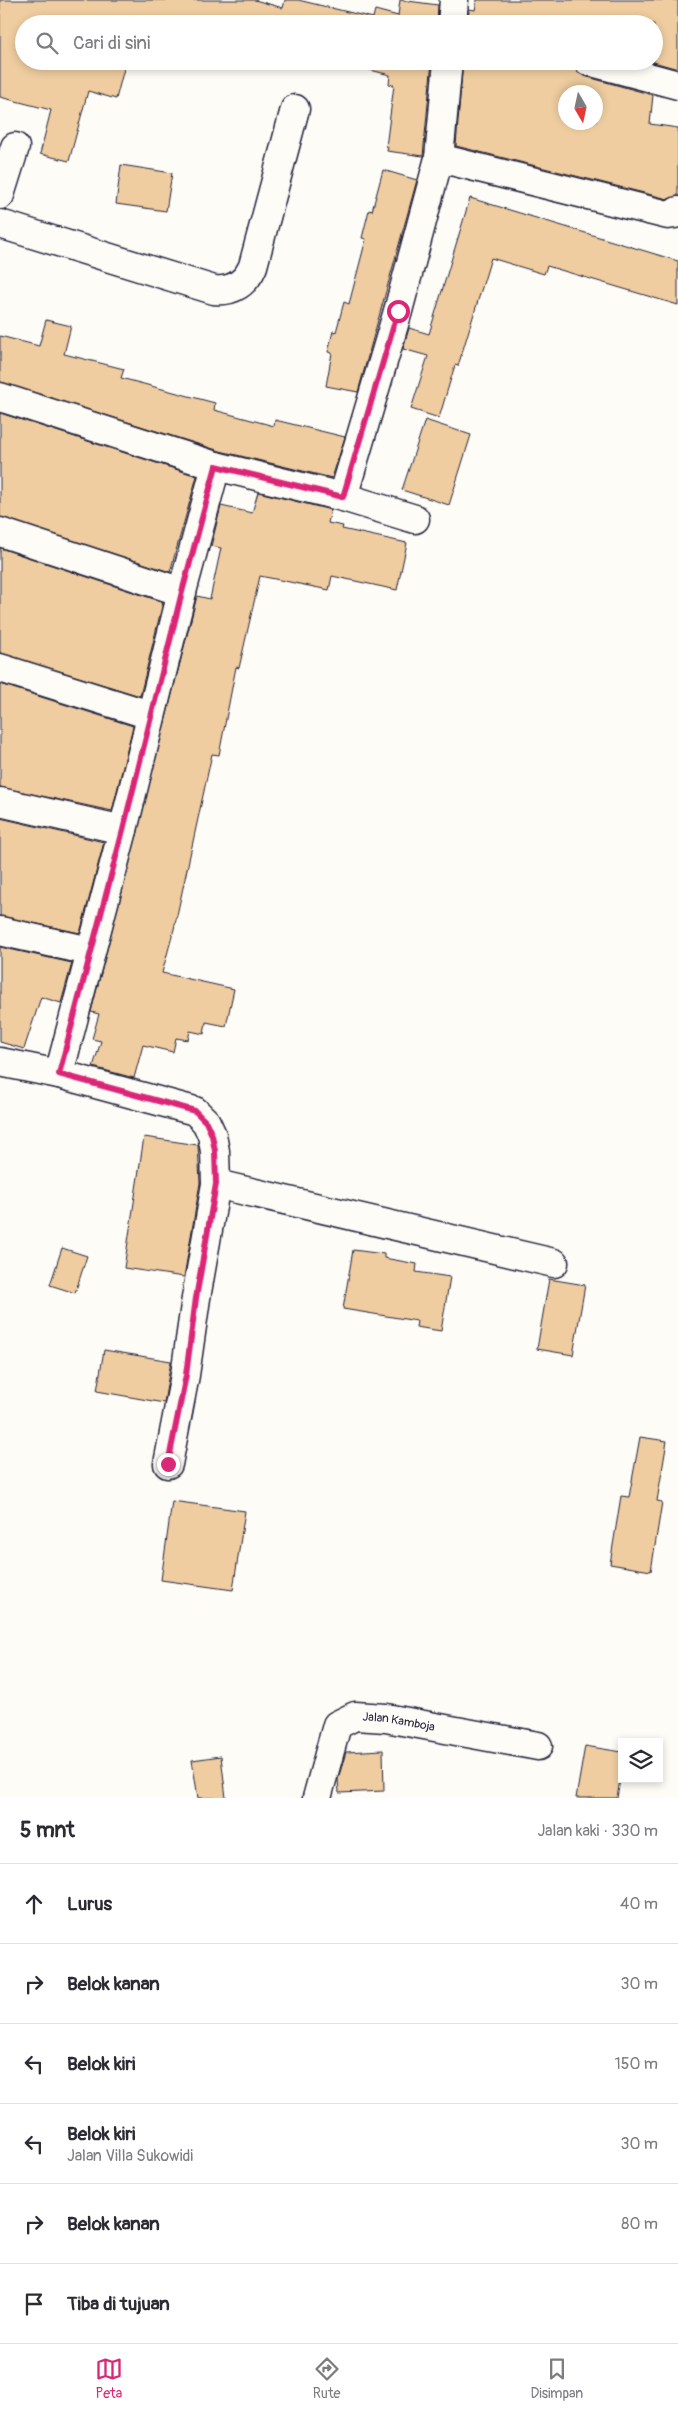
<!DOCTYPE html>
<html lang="id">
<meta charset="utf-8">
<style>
body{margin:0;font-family:Pangolin,sans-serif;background:#f2f2f3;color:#2b2b33}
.controls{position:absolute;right:15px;bottom:15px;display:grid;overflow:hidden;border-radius:0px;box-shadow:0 2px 8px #0003}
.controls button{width:45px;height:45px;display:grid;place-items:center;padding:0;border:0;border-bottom:1px solid #e1e1e2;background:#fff;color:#2b2b33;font:25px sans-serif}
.compass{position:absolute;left:558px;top:85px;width:45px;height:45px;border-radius:50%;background:#fff;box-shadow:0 2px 8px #0003;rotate:171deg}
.stop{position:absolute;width:15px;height:15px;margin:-11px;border:4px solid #db2777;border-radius:50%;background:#fff}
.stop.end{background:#db2777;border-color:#fff;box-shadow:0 1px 5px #0008}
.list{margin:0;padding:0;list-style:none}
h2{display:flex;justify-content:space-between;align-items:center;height:65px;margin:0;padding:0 20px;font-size:21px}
h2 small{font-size:16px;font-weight:400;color:#7c7c81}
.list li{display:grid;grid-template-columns:32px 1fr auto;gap:15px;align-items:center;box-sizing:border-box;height:80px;padding:0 20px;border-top:1px solid #e1e1e2}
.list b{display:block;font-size:19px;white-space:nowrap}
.list p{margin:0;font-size:16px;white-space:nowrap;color:#7c7c81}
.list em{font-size:16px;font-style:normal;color:#7c7c81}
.icon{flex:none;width:28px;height:28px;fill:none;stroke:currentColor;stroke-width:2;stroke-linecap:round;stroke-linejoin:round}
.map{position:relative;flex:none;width:678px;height:1798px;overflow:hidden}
.search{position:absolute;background:#fff;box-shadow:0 2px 8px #0003;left:15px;right:15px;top:15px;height:55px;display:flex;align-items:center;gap:12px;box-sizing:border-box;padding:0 18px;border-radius:28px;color:#7c7c81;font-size:19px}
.sheet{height:545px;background:#fff}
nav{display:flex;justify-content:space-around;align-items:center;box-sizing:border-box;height:70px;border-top:1px solid #e1e1e2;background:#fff;font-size:14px;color:#7c7c81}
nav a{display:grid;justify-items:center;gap:2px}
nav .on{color:#db2777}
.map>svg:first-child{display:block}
.building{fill:#efcda0;stroke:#22223b;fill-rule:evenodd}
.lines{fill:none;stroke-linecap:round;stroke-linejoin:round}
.minor-casing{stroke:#22223b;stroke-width:31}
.minor{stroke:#fdfcf7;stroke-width:28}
.route{stroke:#db2777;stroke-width:6}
.labels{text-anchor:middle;stroke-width:4;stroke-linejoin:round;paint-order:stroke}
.street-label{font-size:12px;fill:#22223b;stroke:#fdfcf7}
</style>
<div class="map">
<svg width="678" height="1798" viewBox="0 0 678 1798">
<rect width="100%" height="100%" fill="#fdfcf7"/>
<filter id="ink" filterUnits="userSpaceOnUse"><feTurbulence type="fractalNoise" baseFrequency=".02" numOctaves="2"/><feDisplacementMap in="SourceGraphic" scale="10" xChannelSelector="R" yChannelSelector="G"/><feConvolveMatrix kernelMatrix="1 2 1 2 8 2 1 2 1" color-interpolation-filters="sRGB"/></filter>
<g filter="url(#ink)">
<path class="building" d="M 0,0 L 255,0 L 283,8 L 285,0 L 298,0 L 373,18 L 375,10 L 398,16 L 400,0 L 438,5 L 437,24 L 24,24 L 24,61 L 126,61 L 116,99 L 88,91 L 69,161 L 40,154 L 51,110 L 0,97 Z
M 477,0 L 678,0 L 678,69 L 650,61 L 654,61 L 654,24 L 468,24 L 469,9 L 475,10 Z
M 335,61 L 432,61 L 423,156 L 387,151 L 388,147 L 386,147 L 394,85 L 389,84 L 390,75 Z
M 463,61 L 573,61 L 577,72 L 584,76 L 653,95 L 650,124 L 678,128 L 678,196 L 668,199 L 456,146 ZM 566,92 L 596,92 L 596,122 L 566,122 Z
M 121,165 L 172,173 L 166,211 L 116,204 Z
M 383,170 L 417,180 L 358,392 L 326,386 L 332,353 L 328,352 L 333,331 L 336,332 L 344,302 L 349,304 L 366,239 L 362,238 L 369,210 L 372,211 Z
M 470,198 L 678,261 L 678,305 L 547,266 L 544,274 L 491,258 L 458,366 L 455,365 L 439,418 L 411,409 L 428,356 L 403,349 L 409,328 L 429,334 Z
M 46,320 L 71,326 L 64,354 L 124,369 L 121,378 L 215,403 L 214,410 L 274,426 L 275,420 L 345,437 L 332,478 L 220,451 L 0,382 L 0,336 L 39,346 Z
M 0,413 L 197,476 L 170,572 L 0,517 Z
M 425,420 L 471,435 L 449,505 L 402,490 Z
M 258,492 L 331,510 L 328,523 L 343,526 L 342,529 L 407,543 L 397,590 L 332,576 L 329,590 L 260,576 L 239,668 L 236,667 L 219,755 L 212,754 L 174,929 L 162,973 L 234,989 L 226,1026 L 206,1022 L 204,1034 L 190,1031 L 188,1040 L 176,1038 L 173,1052 L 143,1045 L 134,1078 L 93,1067 L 101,1041 L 92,1039 L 99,1014 L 91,1012 L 197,596 L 210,599 L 221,548 L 211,546 L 221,506 L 252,513 Z
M 0,548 L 163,602 L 140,696 L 0,653 Z
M 0,684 L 133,726 L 112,811 L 0,787 Z
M 0,818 L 104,842 L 80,933 L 0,916 Z
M 0,947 L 72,963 L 61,1003 L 41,997 L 24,1049 L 0,1042 Z
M 144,1137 L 198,1145 L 200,1183 L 184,1277 L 124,1268 Z
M 62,1248 L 87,1256 L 75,1293 L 50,1285 Z
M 353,1250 L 384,1254 L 384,1258 L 417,1264 L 416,1272 L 450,1277 L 441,1331 L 416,1327 L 417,1321 L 343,1309 Z
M 549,1279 L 585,1285 L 573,1355 L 537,1349 Z
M 104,1350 L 171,1361 L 164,1403 L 97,1391 Z
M 640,1437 L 667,1441 L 657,1501 L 662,1502 L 651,1571 L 610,1564 L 621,1496 L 629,1497 Z
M 172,1501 L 245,1511 L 233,1590 L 161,1580 Z
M 585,1746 L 622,1752 L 622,1768 L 617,1798 L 576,1798 Z
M 383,1750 L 384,1791 L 339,1793 L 338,1779 L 346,1752 Z
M 221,1756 L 226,1798 L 198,1798 L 192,1760 Z"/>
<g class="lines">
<g class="minor-casing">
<g id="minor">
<path d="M 452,24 L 454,0"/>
<path d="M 588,61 L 678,85"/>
<path d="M 439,158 L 668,215 L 675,214 L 678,211"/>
<path d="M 0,195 L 15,147"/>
<path d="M 0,224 L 214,290 C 233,292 246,283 253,266 L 295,109"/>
<path d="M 0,397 L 216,466 L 343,497 L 415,519"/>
<path d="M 343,497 L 398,311 L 439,158 L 448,61"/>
<path d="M 0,532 L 182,592"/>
<path d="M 0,668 L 150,715"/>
<path d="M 0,802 L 123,830"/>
<path d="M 0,931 L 90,951"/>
<path d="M 0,1062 L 59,1074 L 195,1111 L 206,1122 L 212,1135 L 215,1151 L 216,1184 L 196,1298 L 185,1375 L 168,1464"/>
<path d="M 59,1074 L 123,830 L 182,592 L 216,466"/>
<path d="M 216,1184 L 554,1263"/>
<path id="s1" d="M 317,1798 L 337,1725 L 355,1716 L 386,1718 L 538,1746"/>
</g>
</g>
<use href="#minor" class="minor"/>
</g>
</g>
<g class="lines" filter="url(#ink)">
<path class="route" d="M 168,1464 L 186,1375 L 196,1298 L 216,1184 L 215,1151 L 212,1135 L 206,1122 L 195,1111 L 59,1074 L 123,830 L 182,592 L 216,466 L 343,497 L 398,311"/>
</g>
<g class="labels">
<g class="street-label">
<text dy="4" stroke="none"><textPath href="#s1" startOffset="140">Jalan Kamboja</textPath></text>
</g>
</g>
</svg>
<div class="controls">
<button><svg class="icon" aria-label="layers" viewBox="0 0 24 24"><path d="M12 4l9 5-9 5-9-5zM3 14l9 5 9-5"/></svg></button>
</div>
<svg class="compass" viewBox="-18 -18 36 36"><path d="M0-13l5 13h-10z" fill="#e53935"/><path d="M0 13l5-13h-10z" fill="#7c7c81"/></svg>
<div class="stop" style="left:398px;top:311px"></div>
<div class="stop end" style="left:168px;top:1464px"></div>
<div class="search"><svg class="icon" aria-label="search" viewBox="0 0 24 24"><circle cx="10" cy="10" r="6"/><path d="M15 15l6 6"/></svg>Cari di sini</div>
</div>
<section class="sheet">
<h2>5 mnt<small>Jalan kaki · 330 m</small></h2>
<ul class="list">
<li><svg class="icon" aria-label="ahead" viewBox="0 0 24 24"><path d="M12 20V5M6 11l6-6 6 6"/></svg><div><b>Lurus</b></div><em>40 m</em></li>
<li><svg class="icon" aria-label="right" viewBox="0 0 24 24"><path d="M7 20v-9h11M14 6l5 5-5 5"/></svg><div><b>Belok kanan</b></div><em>30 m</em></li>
<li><svg class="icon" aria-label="left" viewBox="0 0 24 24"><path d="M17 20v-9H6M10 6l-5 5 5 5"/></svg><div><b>Belok kiri</b></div><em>150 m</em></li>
<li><svg class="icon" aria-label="left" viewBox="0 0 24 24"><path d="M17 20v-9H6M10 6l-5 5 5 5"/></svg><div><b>Belok kiri</b><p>Jalan Villa Sukowidi</p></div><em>30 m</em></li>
<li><svg class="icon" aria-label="right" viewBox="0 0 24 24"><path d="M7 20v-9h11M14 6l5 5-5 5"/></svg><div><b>Belok kanan</b></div><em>80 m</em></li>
<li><svg class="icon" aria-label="arrive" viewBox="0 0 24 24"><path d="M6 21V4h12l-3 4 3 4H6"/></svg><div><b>Tiba di tujuan</b></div></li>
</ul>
</section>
<nav>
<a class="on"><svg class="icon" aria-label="map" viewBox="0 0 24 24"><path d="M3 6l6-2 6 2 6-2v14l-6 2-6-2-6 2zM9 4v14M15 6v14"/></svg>Peta</a>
<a><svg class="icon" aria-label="directions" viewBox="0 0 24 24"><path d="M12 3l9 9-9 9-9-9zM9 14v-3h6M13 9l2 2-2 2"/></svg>Rute</a>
<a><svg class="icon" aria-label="saved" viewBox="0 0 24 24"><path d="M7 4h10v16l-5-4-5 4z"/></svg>Disimpan</a>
</nav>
